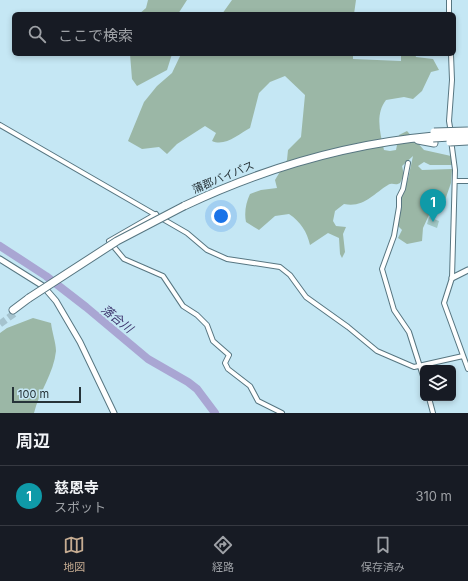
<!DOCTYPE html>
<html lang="ja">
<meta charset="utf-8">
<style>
body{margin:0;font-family:Inter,"Noto Sans JP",sans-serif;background:#20242c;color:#f1f3f6}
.controls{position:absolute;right:12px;bottom:12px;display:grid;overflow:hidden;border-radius:6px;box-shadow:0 2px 6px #0003}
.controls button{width:36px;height:36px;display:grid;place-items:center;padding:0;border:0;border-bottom:1px solid #363941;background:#171b24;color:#f1f3f6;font:20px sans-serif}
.scale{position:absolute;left:12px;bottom:10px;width:69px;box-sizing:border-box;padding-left:4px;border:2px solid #263338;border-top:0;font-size:11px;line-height:14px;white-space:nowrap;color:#263338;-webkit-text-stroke:3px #c5e7f4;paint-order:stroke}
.you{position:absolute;left:221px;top:216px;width:14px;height:14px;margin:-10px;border:3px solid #fff;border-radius:50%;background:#1a73e8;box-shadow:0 0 0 6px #1a73e833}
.badge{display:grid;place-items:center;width:26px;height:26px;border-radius:50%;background:#c6ac92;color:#fff;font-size:13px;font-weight:700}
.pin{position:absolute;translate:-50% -33px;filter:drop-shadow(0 1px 2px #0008)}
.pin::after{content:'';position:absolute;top:21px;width:14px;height:12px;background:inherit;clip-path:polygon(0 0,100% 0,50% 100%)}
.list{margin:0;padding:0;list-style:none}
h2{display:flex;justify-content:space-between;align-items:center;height:52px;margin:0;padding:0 16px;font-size:17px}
h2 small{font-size:13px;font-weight:400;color:#9ea1a6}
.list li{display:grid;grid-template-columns:26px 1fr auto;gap:12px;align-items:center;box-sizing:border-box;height:60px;padding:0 16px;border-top:1px solid #363941}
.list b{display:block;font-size:15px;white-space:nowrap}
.list p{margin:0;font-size:13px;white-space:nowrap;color:#9ea1a6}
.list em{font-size:13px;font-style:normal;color:#9ea1a6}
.icon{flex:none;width:22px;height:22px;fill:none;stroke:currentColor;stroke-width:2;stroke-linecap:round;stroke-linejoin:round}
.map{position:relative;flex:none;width:468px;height:413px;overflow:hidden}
.search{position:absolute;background:#171b24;box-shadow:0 2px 6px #0003;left:12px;right:12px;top:12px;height:44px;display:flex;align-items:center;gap:10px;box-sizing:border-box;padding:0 14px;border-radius:6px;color:#9ea1a6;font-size:15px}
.sheet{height:112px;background:#171b24}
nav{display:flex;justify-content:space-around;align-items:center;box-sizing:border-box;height:56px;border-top:1px solid #363941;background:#171b24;font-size:11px;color:#9ea1a6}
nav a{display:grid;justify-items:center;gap:2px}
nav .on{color:#c6ac92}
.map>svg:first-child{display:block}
.green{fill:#9bb7a6}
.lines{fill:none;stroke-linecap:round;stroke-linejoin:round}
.river{stroke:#a9a6d3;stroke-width:8}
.building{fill:#a2c8c5}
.trunk-tunnel{stroke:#a5c3ce;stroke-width:7;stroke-dasharray:7 3.5;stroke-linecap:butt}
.minor-casing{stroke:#577681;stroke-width:6}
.tertiary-casing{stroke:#577681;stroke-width:7}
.trunk-casing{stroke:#577681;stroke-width:9}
.minor{stroke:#fff;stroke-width:4}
.tertiary{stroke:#fff;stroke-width:5}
.trunk{stroke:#fff;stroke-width:7}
.trunk-bridge-casing{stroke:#577681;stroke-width:9;stroke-linecap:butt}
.trunk-bridge{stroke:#fff;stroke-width:7}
.labels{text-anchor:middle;stroke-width:3.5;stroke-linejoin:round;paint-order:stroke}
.street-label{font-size:11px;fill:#263338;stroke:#c5e7f4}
.water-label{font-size:12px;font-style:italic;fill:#3d356d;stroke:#c5e7f4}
</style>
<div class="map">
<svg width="468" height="413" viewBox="0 0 468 413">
<rect width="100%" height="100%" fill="#c5e7f4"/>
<path class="green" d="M 148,0 L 187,0 L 178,14 L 139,14 L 146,8 Z
M 232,0 L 356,0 L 354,14 L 222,14 Z
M 130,54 L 172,54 L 167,70 L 137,86 L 132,79 Z
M 181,54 L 197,54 L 198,56 L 203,54 L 353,54 L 353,59 L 401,61 L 401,54 L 415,54 L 416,57 L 433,59 L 439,70 L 431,72 L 422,91 L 413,99 L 404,97 L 386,100 C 375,114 380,133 384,150 L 390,151 L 396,150 L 399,135 L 407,131 L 424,150 L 451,156 L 452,165 L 430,165 L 424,162 L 418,166 L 422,170 L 452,169 L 451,183 L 444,203 L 434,204 L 423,228 L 422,241 L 407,244 L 398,238 L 402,230 L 398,226 L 402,204 L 401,198 L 408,179 L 413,156 L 402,166 L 404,175 L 400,183 C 395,186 393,182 388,185 C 373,194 364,208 344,204 L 335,211 L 333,221 L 336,226 L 346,227 L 343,234 L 345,252 L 342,258 L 340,254 L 339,238 L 328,233 L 310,245 C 307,232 301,222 289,214 L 275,216 L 259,230 L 246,222 C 244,213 246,202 250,194 L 261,190 L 277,188 L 275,180 L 287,160 L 288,150 L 301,137 L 305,95 L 285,76 L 270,82 L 259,93 L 250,128 C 239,134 225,147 212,141 L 216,133 L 205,126 L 177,144 L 167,154 L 159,147 L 142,149 L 128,141 L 144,102 L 157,86 L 172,73 Z
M 33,318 L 51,323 C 52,332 56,343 56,351 C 54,373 39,392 34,413 L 0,413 L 0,333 L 7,328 Z"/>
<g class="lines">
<path class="river" d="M 0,246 L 46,276 L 86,307 L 148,359 L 188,382 L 197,389 L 215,413"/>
</g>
<path class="building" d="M 429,217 L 439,221 L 437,228 L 427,224 Z"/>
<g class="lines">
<path class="trunk-tunnel" d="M 0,324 L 15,313"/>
<g class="minor-casing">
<path id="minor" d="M 449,14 L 449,0
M 451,54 L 452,80 L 449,121 L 451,133
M 0,125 L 187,233 L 207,250 L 227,259 L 280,267 L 290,275 L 306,297 L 348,327 L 377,351 L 414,367 L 463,356
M 451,140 L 455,170 L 452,278 L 444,303 L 468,369
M 408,163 L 403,189 L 399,197 L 399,207 L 394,236 L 382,269 L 394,310 L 409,332 L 423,376
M 455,181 L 468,181
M 156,214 L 109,241 L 124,259 L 163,276 L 183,306 L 197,315 L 207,325 L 213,341 L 229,355 L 225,363 L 228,369 L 250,386 L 258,401 L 282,413
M 429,398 L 433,413"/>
</g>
<g class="tertiary-casing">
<path id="tertiary" d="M 0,259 L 43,286 L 56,301 L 80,342 L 114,413
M 452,278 L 468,270"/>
</g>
<g class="trunk-casing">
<path id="trunk" d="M 418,140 L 434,143
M 184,206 C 264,168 346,144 434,136
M 13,310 L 29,298"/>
</g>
<use href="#minor" class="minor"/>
<use href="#tertiary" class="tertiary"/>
<use href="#trunk" class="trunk"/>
<g class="trunk-bridge-casing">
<path id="trunk-bridge" d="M 434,132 L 468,131
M 433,138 L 468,136
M 450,142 L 468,141
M 29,298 L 117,241 L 184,206"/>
</g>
<use href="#trunk-bridge" class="trunk-bridge"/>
</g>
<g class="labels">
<g class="street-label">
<text transform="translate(223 177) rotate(-23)" y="4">蒲郡バイパス</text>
</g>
<g class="water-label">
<text transform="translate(117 319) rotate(39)" y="4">落合川</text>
</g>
</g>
</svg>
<div class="controls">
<button><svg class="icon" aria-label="layers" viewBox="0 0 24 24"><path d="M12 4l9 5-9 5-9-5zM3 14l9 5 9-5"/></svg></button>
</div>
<div class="scale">100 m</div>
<div class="you"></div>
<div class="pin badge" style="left:433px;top:222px;background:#0f9aa8">1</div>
<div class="search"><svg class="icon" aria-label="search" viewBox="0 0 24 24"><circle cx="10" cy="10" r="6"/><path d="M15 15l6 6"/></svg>ここで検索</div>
</div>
<section class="sheet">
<h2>周辺<small></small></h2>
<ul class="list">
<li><span class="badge" style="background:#0f9aa8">1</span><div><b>慈恩寺</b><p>スポット</p></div><em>310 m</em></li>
</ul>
</section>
<nav>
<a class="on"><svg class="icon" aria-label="map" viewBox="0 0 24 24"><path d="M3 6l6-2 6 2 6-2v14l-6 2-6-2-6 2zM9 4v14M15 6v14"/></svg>地図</a>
<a><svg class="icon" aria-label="directions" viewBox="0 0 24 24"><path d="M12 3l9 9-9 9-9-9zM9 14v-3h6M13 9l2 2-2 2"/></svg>経路</a>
<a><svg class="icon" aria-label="saved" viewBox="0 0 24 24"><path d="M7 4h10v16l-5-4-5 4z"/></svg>保存済み</a>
</nav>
